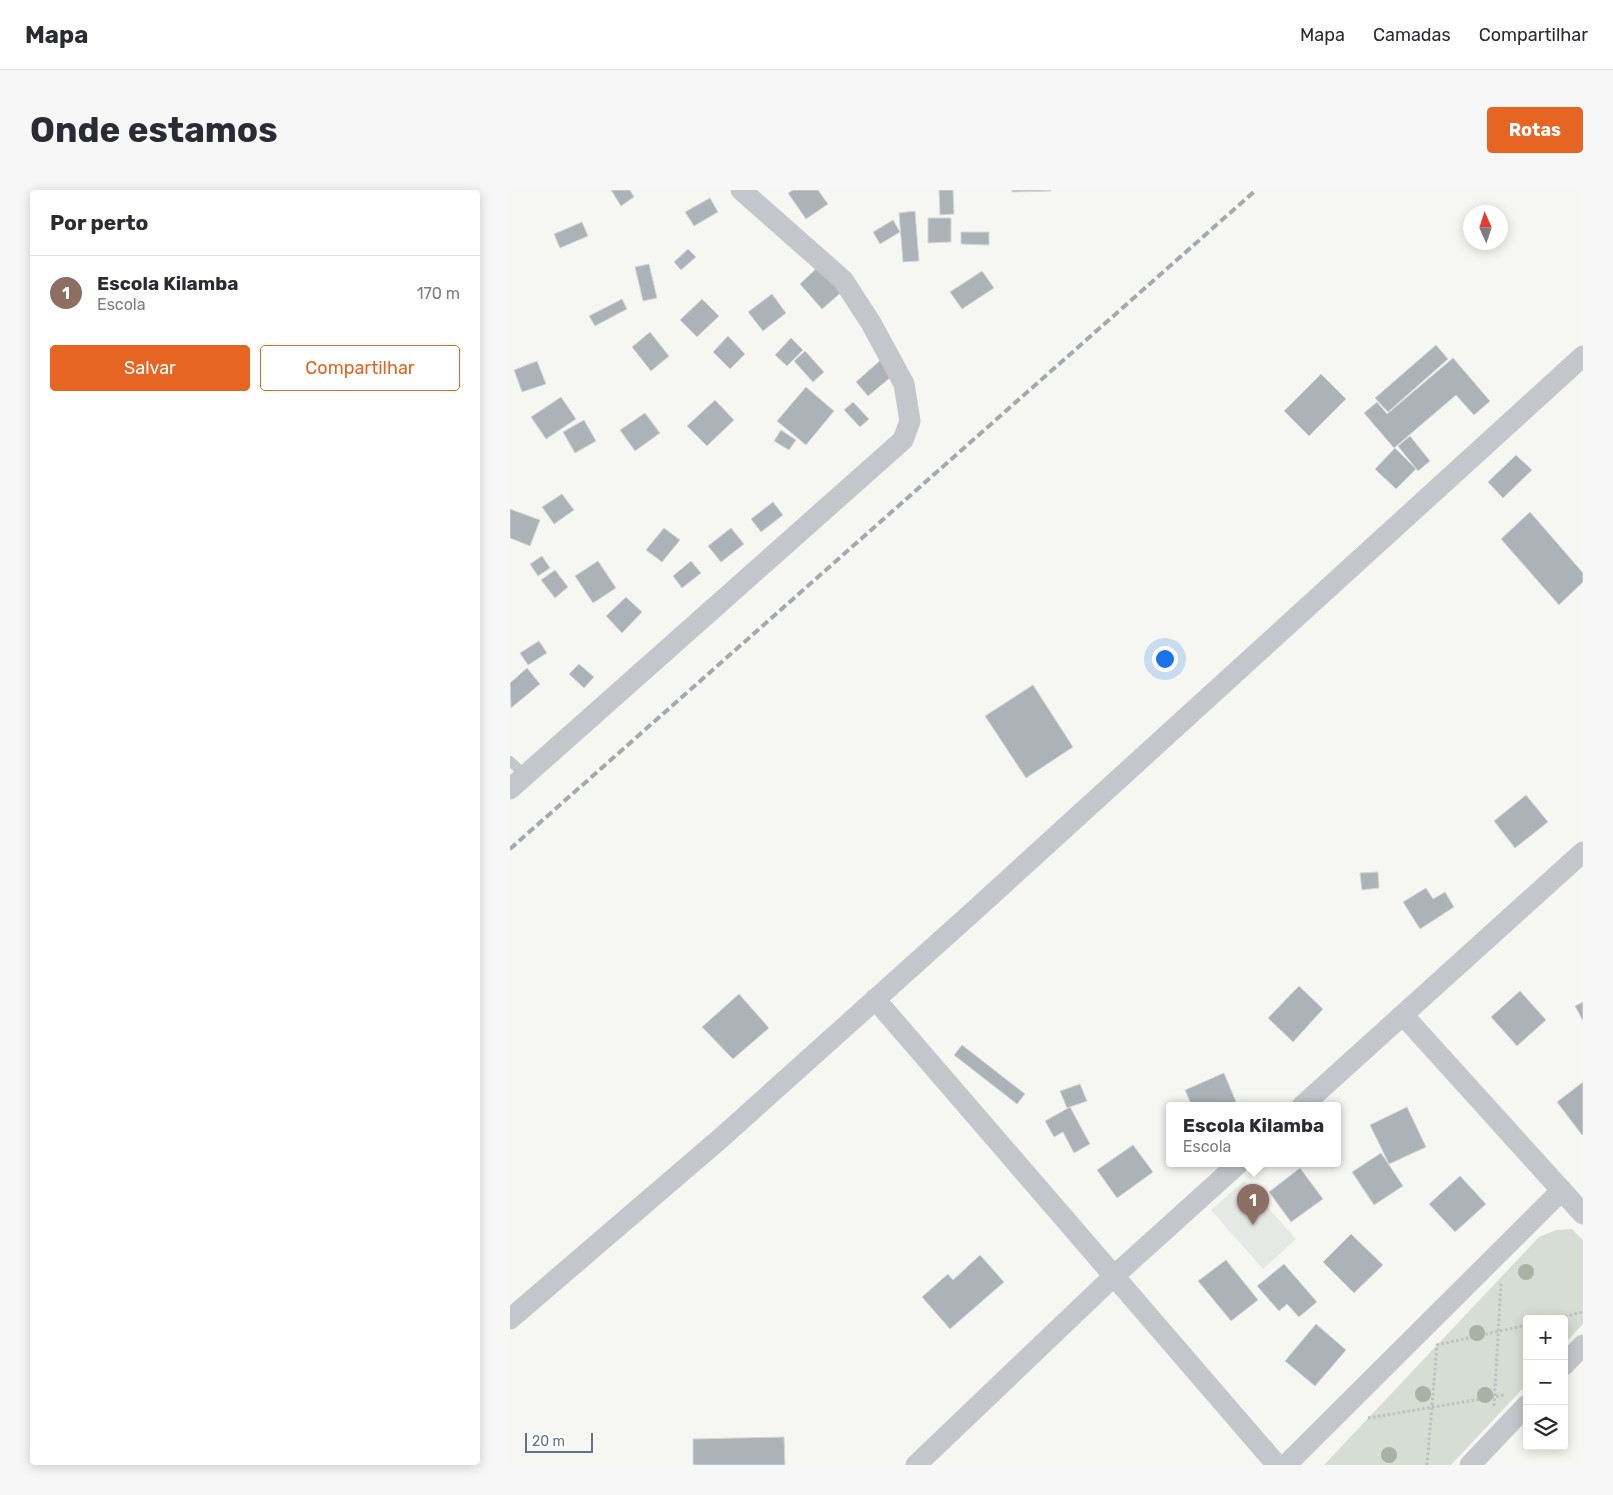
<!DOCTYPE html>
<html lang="pt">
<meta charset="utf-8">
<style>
body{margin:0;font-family:Rubik,sans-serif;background:#f7f7f7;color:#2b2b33}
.controls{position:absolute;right:15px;bottom:15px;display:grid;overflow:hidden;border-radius:5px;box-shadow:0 2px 12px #0003}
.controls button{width:45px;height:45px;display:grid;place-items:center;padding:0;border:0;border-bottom:1px solid #e1e1e2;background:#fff;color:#2b2b33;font:25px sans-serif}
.compass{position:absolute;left:953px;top:15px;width:45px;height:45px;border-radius:50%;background:#fff;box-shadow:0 2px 12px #0003;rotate:357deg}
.scale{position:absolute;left:15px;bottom:12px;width:68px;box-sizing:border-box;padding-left:5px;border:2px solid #647384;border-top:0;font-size:14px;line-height:18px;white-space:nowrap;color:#647384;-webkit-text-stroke:4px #fff;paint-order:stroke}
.you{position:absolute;left:654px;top:468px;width:18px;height:18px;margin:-12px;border:4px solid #fff;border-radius:50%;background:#1a73e8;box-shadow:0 0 0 8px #1a73e833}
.badge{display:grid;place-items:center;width:32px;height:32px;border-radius:50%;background:#e66522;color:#fff;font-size:16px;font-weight:700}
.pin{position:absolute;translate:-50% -41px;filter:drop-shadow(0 1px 2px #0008)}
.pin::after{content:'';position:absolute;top:26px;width:18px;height:15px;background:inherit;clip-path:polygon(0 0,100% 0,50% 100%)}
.popup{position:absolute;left:656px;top:912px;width:175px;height:65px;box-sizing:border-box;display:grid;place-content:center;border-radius:5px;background:#fff;filter:drop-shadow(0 1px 4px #0005);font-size:16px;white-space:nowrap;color:#7c7c81}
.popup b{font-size:19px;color:#2b2b33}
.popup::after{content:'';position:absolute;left:50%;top:100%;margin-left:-10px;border:10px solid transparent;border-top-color:#fff}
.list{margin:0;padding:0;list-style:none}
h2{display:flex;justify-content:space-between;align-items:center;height:65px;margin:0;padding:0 20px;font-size:21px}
h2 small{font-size:16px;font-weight:400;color:#7c7c81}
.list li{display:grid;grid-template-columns:32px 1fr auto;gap:15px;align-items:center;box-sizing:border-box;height:75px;padding:0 20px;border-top:1px solid #e1e1e2}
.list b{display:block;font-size:19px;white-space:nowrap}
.list p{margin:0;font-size:16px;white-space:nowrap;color:#7c7c81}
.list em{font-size:16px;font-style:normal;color:#7c7c81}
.actions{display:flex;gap:10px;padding:15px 20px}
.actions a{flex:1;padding:11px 0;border:1px solid #e66522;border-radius:5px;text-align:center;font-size:18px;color:#e66522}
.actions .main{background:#e66522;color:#fff}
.icon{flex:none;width:28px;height:28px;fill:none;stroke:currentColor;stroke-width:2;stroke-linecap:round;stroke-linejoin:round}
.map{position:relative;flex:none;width:1073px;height:1275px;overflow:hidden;border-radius:5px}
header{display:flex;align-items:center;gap:30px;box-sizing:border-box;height:70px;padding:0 25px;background:#fff;border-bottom:1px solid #e1e1e2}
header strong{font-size:24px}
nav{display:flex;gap:28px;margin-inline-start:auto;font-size:18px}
.intro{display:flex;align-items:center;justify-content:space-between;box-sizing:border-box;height:120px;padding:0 30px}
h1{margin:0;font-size:35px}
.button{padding:12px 22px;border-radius:5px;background:#e66522;color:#fff;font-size:18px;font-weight:700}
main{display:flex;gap:30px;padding:0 30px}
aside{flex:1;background:#fff;border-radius:5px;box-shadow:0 2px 12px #0003}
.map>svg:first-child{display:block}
.built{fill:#e6e8e6}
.green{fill:#d6ddd3}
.building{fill:#abb3b9;stroke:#d7d7d5}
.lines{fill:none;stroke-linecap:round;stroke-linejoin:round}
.path{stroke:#bdbfc1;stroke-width:3;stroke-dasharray:2.5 2.5;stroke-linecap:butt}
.lane{stroke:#c3c6ca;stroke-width:10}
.street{stroke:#c3c6ca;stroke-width:21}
.rail{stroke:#a3a9af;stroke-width:4;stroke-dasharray:8 4;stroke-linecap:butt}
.tree{fill:#a7b2a3}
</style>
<header>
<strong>Mapa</strong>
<nav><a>Mapa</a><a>Camadas</a><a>Compartilhar</a></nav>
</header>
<div class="intro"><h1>Onde estamos</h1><a class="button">Rotas</a></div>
<main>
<aside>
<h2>Por perto<small></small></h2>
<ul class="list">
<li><span class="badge" style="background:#8d6e63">1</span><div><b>Escola Kilamba</b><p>Escola</p></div><em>170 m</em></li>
</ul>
<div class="actions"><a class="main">Salvar</a><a>Compartilhar</a></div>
</aside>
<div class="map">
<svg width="1073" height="1275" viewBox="0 0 1073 1275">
<rect width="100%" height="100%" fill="#f6f6f2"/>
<path class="built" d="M 734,991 L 786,1049 L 753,1079 L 701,1020 Z"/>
<path class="green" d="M 1062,1039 L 1073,1050 L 1073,1134 L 1054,1154 L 1054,1129 L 1017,1129 L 1017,1194 L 941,1275 L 814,1275 L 1029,1047 L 1046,1040 Z"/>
<path class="building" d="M 101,0 L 120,0 L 124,7 L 111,16 Z
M 283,0 L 308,0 L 318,14 L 296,29 L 278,3 Z
M 429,0 L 443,0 L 444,24 L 430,25 Z
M 502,0 L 541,0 L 541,1 L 502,2 Z
M 200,8 L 208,22 L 184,36 L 175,22 Z
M 405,21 L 409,71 L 393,72 L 389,23 Z
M 418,28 L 441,28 L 441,52 L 418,53 Z
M 383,30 L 390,42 L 370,54 L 363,42 Z
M 72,32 L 78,46 L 50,58 L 44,44 Z
M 451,42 L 479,42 L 479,55 L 451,54 Z
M 178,59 L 186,67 L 171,80 L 164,72 Z
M 139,74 L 147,108 L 133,111 L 125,77 Z
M 311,74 L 334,100 L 312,119 L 290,94 Z
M 472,81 L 484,98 L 452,119 L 440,102 Z
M 262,104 L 276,123 L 253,141 L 238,122 Z
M 112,109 L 117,119 L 85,136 L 79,126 Z
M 192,109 L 209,126 L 187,147 L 170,130 Z
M 140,142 L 159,166 L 141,181 L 122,157 Z
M 218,146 L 235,164 L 220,179 L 203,162 Z
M 281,148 L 293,160 L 277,176 L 265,165 Z
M 926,155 L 938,169 L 878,222 L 865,208 Z
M 295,161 L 314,182 L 303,192 L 284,171 Z
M 374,167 L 387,182 L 358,206 L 346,192 Z
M 943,168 L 980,211 L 964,225 L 946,205 L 884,258 L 854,223 L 867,212 L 877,224 Z
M 27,171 L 36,194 L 12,202 L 4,180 Z
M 811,184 L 836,209 L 799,246 L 774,221 Z
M 296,197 L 324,221 L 296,255 L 267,231 Z
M 51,207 L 66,229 L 36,249 L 21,227 Z
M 205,210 L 224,230 L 197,256 L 177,236 Z
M 343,212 L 359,229 L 350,237 L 334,220 Z
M 135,223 L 150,243 L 125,261 L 110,240 Z
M 74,230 L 86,251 L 65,263 L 53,242 Z
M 271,240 L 286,250 L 279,260 L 264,251 Z
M 900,246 L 920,271 L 908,281 L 888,256 Z
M 885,258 L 906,279 L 886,299 L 865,279 Z
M 1006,265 L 1022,280 L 993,308 L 978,292 Z
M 52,304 L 64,320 L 44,334 L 32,317 Z
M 263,312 L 273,325 L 251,342 L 241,329 Z
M 0,319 L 30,330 L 20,356 L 0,348 Z
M 1020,322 L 1073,383 L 1073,392 L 1049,415 L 991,349 Z
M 154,338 L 170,350 L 152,372 L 136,360 Z
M 221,338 L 234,354 L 211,372 L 198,356 Z
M 32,366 L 40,378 L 28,386 L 20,374 Z
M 88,371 L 106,398 L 83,413 L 65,386 Z
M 181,371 L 191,383 L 172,398 L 163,386 Z
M 45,380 L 58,397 L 45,408 L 31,390 Z
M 116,407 L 132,422 L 112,443 L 96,426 Z
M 29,451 L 37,463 L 18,475 L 10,463 Z
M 69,474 L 84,487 L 74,498 L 59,484 Z
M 17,478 L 30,494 L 1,518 L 0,493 Z
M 523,495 L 563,557 L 516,588 L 475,526 Z
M 1016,605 L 1038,632 L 1005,658 L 984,631 Z
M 868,682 L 869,698 L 852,700 L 850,683 Z
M 916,698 L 923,709 L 935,702 L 944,717 L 910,739 L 893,712 Z
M 789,796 L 813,819 L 783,852 L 758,828 Z
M 1010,801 L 1036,830 L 1007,856 L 981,827 Z
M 229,804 L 259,838 L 223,869 L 192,837 Z
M 1073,812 L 1073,831 L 1065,816 Z
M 452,855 L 515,904 L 507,914 L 444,865 Z
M 714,883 L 726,912 L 717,916 L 682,916 L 675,900 Z
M 1073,892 L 1073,944 L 1072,945 L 1047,912 Z
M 570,894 L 577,911 L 557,918 L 550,901 Z
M 560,917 L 580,954 L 564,963 L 553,942 L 544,947 L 535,931 Z
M 897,917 L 916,957 L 879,974 L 860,935 Z
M 623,955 L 643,982 L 607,1008 L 587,980 Z
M 871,963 L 893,996 L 864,1015 L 842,982 Z
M 790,978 L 813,1009 L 781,1032 L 759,1002 Z
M 950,986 L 976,1014 L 945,1042 L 919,1014 Z
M 841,1044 L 873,1075 L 844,1103 L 813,1072 Z
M 470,1065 L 494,1092 L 440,1139 L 412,1107 L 438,1084 L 443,1090 Z
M 716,1070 L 748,1110 L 721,1131 L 688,1091 Z
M 774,1074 L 807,1112 L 789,1127 L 777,1114 L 769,1121 L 747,1096 Z
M 806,1134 L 836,1160 L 805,1196 L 775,1171 Z
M 274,1247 L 275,1275 L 183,1275 L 183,1249 Z"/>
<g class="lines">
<path class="path" d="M 1045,1129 L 1073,1122
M 984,1216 L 991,1093
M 858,1228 L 995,1205
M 917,1275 L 927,1155 L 1017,1135"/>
<path class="lane" d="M 0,571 L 15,585"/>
<path class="street" d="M 0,599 L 393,250 L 400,231 L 394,194 L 361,133 L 333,90 L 231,0
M 365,809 L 767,1275
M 893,825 L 1073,1024
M 792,916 L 1073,662
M 0,1129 L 211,948 L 466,719 L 1073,166
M 1054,1175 L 1073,1155
M 406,1275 L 604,1086 L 728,974
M 776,1275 L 1052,1000
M 960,1275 L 1017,1215"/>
<path class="rail" d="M 0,659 L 746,0"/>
</g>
<g class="tree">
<circle cx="1016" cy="1082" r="8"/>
<circle cx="967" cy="1143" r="8"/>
<circle cx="913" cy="1204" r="8"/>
<circle cx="975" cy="1205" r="8"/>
<circle cx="879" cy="1265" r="8"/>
</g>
</svg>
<div class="controls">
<button>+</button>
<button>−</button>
<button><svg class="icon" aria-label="layers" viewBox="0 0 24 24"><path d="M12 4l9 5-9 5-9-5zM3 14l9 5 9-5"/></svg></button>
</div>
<svg class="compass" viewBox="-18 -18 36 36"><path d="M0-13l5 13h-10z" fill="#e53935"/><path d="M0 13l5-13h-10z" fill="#7c7c81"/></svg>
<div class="scale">20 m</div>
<div class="you"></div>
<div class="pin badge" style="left:743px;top:1035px;background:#8d6e63">1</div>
<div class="popup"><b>Escola Kilamba</b>Escola</div>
</div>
</main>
